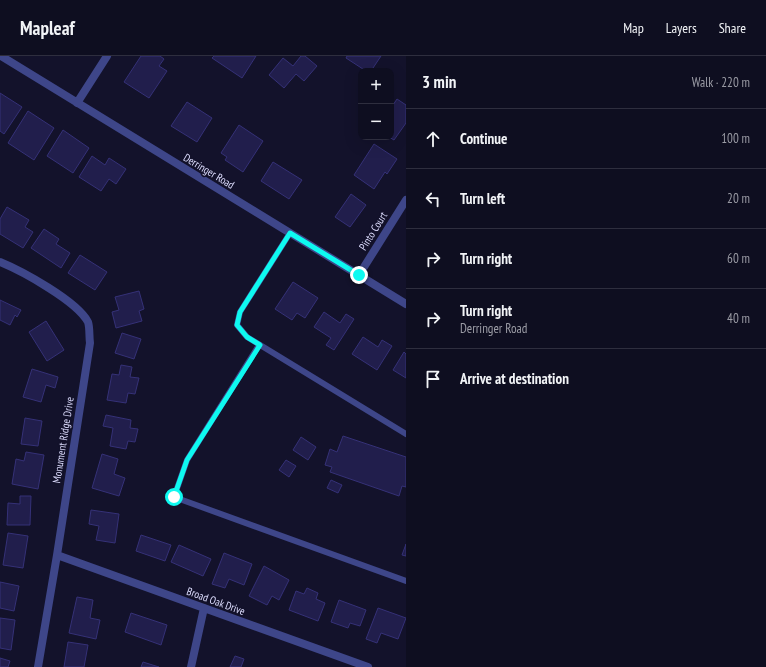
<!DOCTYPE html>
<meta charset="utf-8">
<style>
body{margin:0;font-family:"PT Sans Narrow",sans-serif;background:#1c1c2d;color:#f1f3f6}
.controls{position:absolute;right:12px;top:12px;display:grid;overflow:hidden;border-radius:8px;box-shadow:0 4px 16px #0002}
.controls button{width:36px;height:36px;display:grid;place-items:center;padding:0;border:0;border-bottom:1px solid #2e2e3e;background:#0e0e20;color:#f1f3f6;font:20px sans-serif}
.stop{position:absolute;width:12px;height:12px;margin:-9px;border:3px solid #0ef9f0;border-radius:50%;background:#fff}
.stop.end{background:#0ef9f0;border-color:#fff;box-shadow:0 1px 4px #0008}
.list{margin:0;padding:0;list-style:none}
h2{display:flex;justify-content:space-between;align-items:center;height:52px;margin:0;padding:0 16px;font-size:17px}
h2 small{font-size:13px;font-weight:400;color:#9b9ca5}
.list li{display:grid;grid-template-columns:26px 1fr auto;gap:12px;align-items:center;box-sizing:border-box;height:60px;padding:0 16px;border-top:1px solid #2e2e3e}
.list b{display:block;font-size:15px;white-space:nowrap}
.list p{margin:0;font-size:13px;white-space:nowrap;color:#9b9ca5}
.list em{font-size:13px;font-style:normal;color:#9b9ca5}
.icon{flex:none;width:22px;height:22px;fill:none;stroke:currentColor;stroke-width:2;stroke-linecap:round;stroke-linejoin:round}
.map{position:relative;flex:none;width:406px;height:611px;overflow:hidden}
header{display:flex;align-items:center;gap:24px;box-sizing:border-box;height:56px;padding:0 20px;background:#0e0e20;border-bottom:1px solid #2e2e3e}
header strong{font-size:19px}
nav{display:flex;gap:22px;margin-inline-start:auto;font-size:14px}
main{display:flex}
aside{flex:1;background:#0e0e20}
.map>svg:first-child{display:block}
.building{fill:#211e4c;stroke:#353177}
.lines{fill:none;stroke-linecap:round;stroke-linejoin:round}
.lane{stroke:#3e4689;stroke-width:6}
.street{stroke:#3e4689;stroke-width:8}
.route{stroke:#0ef9f0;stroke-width:5}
.labels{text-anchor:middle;stroke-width:3.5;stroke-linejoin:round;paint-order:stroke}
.street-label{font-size:11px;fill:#ddddfe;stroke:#13122b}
</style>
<header>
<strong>Mapleaf</strong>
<nav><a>Map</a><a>Layers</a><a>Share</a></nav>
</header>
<main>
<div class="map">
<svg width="406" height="611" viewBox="0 0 406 611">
<rect width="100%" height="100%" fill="#13122b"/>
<path class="building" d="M 141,0 L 160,0 L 164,3 L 159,10 L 167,15 L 149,42 L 124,26 Z
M 214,0 L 256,0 L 242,22 L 212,2 Z
M 301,0 L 305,0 L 317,10 L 304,25 L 296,18 L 284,32 L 269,19 L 283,2 L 293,10 Z
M 347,0 L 381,0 L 371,15 L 366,15 L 346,2 Z
M 0,37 L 22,51 L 4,78 L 0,75 Z
M 397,43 L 406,49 L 406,67 L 394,84 L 389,81 L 391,81 L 391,52 Z
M 187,46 L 212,62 L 197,86 L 171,70 Z
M 28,55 L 54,72 L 34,104 L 8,87 Z
M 239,69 L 263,85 L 243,116 L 225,104 L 227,101 L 221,97 Z
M 63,74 L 89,92 L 73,117 L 47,100 Z
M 374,88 L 397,103 L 387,118 L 385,116 L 374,133 L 354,119 Z
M 92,100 L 105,109 L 109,102 L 126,113 L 116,128 L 109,123 L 101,135 L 79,121 Z
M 273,106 L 302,124 L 289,143 L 261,125 Z
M 351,138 L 366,149 L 350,171 L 335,161 Z
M 7,151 L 29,164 L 25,171 L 33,176 L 23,192 L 0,178 L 0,163 Z
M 44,173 L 59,183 L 56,188 L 70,197 L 61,212 L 31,192 Z
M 80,199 L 107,216 L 95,234 L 68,217 Z
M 293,226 L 318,242 L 305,262 L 297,257 L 292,264 L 275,253 Z
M 139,235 L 144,253 L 139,255 L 142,265 L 116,272 L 112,256 L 119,254 L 115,241 Z
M 0,244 L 21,254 L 17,261 L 15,259 L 10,269 L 0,264 Z
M 324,256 L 340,267 L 346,258 L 354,263 L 334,294 L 326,289 L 331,282 L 314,271 Z
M 46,265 L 64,294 L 47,305 L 29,276 Z
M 122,277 L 141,283 L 134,303 L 115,297 Z
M 363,281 L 378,291 L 382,284 L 392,290 L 377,314 L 352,298 Z
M 404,296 L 406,298 L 406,322 L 393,314 Z
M 121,309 L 132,311 L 130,321 L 139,322 L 135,338 L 128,337 L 126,347 L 107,344 L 112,318 L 119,319 Z
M 32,313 L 58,321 L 55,332 L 46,329 L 41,346 L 23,341 Z
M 106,359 L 131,364 L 130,372 L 138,373 L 135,386 L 128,385 L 126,393 L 110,390 L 113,372 L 103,370 Z
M 25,362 L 42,365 L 38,390 L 21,388 Z
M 343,380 L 406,401 L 406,431 L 402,430 L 399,440 L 330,416 L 332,411 L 325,409 L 330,393 L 337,396 Z
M 301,381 L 316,391 L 308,404 L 293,394 Z
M 26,396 L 44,399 L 38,433 L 12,428 L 16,403 L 24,405 Z
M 102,398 L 118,403 L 114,418 L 125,422 L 119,440 L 92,432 Z
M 286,404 L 296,410 L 289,421 L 279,414 Z
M 331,424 L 342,429 L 338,437 L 327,432 Z
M 20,440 L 31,440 L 30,469 L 7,469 L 8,447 L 20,448 Z
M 91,454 L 119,458 L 115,487 L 96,484 L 99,470 L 89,468 Z
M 8,477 L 28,480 L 23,512 L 3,509 Z
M 141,479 L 171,489 L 165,505 L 136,495 Z
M 406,488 L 406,500 L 402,499 Z
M 179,489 L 211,503 L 203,520 L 171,506 Z
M 224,497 L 252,508 L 244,529 L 229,523 L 225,532 L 212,528 Z
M 264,510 L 289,524 L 279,544 L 272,540 L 267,549 L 249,540 Z
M 0,526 L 19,530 L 14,555 L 0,552 Z
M 307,532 L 318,537 L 316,543 L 325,547 L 318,565 L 289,554 L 296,535 L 304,538 Z
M 77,541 L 93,544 L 90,562 L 100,564 L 96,583 L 69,577 Z
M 339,544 L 366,554 L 360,570 L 350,567 L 348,572 L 331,566 Z
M 378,552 L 406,562 L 398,583 L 381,577 L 377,587 L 366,583 Z
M 131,557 L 167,569 L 161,589 L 125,576 Z
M 0,562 L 15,564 L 11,594 L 0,592 Z
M 68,586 L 88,589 L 84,611 L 64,611 Z
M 235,600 L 244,603 L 241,611 L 230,611 Z
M 0,602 L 10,605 L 8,611 L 0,611 Z
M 143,606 L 159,611 L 141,611 Z"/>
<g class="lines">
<path class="lane" d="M 290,177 L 240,256 L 237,269 L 247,281 L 406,378
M 259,289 L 187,404 L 174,441 L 406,525"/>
<path class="street" d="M 1,0 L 406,248
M 77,47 L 107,0
M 0,206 C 22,215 77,245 88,266 C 90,272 89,281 90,287 L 57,499 L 38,611
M 359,219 L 406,144
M 57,499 L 368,611
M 191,611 L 204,552"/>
</g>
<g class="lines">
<path class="route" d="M 174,441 L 187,404 L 260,289 L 247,281 L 237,269 L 240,256 L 290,177 L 359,219"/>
</g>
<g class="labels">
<g class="street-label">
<text transform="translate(209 115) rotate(31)" y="4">Derringer Road</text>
<text transform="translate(373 175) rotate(-58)" y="4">Pinto Court</text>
<text transform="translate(63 384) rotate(-81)" y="4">Monument Ridge Drive</text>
<text transform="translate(216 545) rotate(20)" y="4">Broad Oak Drive</text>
</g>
</g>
</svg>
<div class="controls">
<button>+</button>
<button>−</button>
</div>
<div class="stop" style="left:174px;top:441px"></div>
<div class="stop end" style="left:359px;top:219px"></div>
</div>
<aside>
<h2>3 min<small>Walk · 220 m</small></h2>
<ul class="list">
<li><svg class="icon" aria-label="ahead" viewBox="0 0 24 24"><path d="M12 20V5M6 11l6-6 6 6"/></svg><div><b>Continue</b></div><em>100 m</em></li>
<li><svg class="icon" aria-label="left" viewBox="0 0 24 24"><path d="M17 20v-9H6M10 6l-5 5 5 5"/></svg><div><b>Turn left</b></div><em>20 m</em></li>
<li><svg class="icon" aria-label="right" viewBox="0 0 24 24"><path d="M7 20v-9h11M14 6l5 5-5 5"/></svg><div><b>Turn right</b></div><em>60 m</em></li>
<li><svg class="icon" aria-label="right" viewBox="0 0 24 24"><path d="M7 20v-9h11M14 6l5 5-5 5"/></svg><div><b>Turn right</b><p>Derringer Road</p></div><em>40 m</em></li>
<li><svg class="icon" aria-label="arrive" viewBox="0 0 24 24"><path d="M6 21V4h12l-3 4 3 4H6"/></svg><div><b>Arrive at destination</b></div></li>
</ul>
</aside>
</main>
